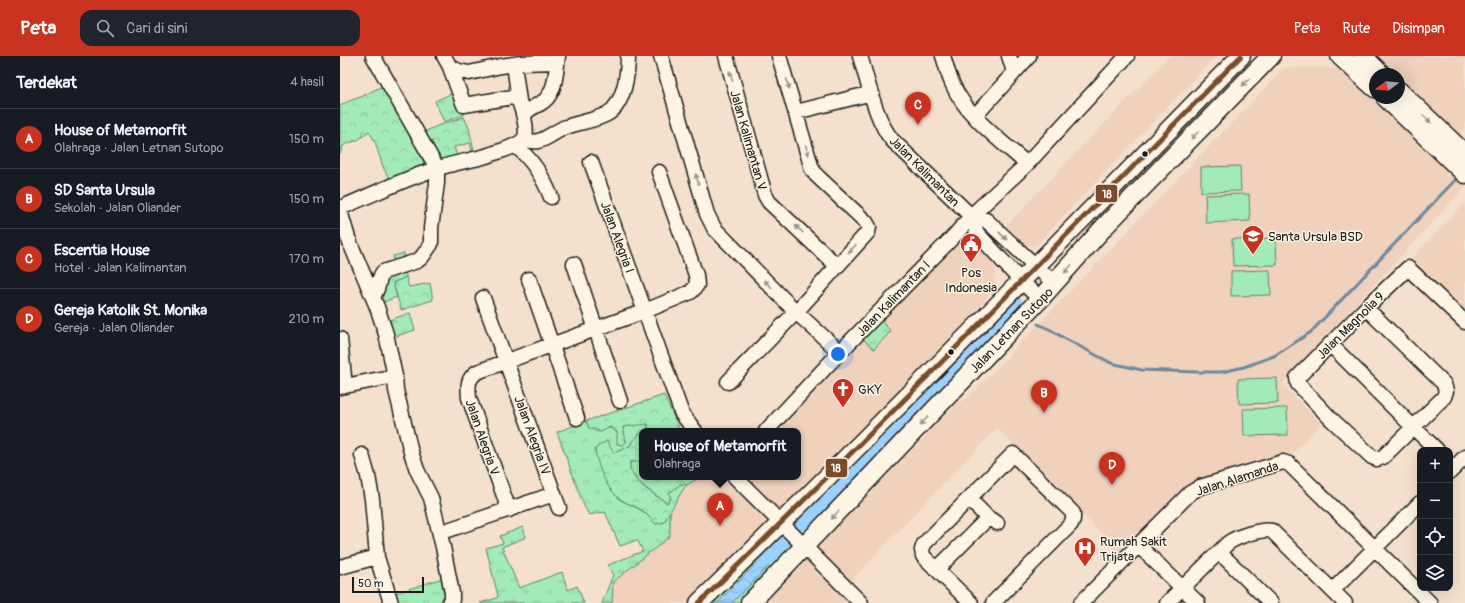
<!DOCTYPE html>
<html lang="id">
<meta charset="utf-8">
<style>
body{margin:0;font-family:Pangolin,sans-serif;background:#20242c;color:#f1f3f6}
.controls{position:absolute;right:12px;bottom:12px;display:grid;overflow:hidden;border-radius:8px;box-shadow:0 4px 16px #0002}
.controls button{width:36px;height:36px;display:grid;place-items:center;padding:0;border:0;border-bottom:1px solid #363941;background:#171b24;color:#f1f3f6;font:20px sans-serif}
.compass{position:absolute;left:1029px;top:12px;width:36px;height:36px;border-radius:50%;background:#171b24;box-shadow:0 4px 16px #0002;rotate:254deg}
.scale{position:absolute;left:12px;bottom:10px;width:72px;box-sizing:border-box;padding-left:4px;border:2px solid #1c1c1c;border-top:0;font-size:11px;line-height:14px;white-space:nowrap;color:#1c1c1c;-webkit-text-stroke:3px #fcf5e5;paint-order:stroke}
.you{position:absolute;left:498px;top:298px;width:14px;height:14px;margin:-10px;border:3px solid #fff;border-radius:50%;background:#1a73e8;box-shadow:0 0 0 6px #1a73e833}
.badge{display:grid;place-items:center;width:26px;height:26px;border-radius:50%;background:#c8321e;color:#fff;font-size:13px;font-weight:700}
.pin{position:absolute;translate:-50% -33px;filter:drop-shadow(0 1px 2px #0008)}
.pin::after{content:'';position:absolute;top:21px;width:14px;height:12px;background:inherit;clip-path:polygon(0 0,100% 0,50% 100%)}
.popup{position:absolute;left:299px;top:372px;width:162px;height:52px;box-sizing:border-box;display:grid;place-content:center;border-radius:8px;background:#171b24;filter:drop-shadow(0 1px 3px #0005);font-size:13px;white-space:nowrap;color:#9ea1a6}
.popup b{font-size:15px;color:#f1f3f6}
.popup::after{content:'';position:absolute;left:50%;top:100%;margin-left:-8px;border:8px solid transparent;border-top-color:#171b24}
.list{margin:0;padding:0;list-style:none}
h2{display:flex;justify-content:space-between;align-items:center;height:52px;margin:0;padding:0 16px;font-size:17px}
h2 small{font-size:13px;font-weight:400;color:#9ea1a6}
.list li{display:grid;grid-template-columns:26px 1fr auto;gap:12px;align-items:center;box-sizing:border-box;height:60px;padding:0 16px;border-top:1px solid #363941}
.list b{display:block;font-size:15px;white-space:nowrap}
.list p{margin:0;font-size:13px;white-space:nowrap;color:#9ea1a6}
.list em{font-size:13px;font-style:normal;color:#9ea1a6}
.icon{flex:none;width:22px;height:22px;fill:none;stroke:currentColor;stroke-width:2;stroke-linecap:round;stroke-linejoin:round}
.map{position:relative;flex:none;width:1125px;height:547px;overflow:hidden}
header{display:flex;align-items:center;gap:24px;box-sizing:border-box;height:56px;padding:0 20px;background:#c8321e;color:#fff}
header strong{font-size:19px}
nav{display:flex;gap:22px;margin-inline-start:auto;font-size:14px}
.search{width:280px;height:36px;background:#20242c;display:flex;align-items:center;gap:10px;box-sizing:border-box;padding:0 14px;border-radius:12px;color:#9ea1a6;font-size:15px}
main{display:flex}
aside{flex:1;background:#171b24}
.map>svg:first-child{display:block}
.built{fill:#efd1bc}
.grass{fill:url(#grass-tufts);stroke:#5f836a}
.forest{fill:url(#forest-crowns);stroke:#5f836a;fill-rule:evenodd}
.garden{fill:#a2eab7;stroke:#5f836a}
.water{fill:url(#water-waves);stroke:#6989a2}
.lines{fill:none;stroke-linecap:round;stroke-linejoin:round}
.stream{stroke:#6989a2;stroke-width:3}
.river{stroke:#9cd1fb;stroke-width:17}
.minor-casing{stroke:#1c1c1c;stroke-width:17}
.major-casing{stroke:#1c1c1c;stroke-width:21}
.minor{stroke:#fcf5e5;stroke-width:14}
.major{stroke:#fcf5e5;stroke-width:18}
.bus-1-casing{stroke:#fcf5e5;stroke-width:8}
.bus-1{stroke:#7a4b2a;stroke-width:5}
.oneway{fill:#97938b}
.bus-dot{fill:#1c1c1c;stroke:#fcf5e5;stroke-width:1.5}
.labels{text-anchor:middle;stroke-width:3;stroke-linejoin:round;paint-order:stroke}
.street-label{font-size:13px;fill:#1c1c1c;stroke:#fcf5e5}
.poi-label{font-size:13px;fill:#1c1c1c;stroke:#fcf5e5;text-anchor:start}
.line-badge{stroke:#fcf5e5;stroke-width:1.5}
.badge-label{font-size:11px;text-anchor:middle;font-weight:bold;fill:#fff}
</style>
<header>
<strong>Peta</strong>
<div class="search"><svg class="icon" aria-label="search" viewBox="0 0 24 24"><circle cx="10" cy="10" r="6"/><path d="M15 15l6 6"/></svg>Cari di sini</div>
<nav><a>Peta</a><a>Rute</a><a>Disimpan</a></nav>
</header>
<main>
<aside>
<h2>Terdekat<small>4 hasil</small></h2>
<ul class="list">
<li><span class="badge">A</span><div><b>House of Metamorfit</b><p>Olahraga · Jalan Letnan Sutopo</p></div><em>150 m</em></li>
<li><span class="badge">B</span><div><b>SD Santa Ursula</b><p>Sekolah · Jalan Oliander</p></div><em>150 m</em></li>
<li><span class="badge">C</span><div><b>Escentia House</b><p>Hotel · Jalan Kalimantan</p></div><em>170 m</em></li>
<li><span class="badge">D</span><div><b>Gereja Katolik St. Monika</b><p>Gereja · Jalan Oliander</p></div><em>210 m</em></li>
</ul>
</aside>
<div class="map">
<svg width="1125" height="547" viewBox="0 0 1125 547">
<defs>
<pattern id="grass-tufts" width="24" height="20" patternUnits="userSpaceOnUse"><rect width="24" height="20" fill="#a2eab7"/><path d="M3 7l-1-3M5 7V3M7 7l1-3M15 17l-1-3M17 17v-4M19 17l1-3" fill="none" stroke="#8bc89d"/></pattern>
<pattern id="forest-crowns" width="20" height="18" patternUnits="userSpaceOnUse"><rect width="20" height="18" fill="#a2eab7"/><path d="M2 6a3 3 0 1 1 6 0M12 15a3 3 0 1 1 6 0" fill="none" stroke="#8bc89d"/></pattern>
<pattern id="water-waves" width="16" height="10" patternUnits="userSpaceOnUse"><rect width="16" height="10" fill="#9cd1fb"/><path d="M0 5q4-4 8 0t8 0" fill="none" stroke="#86b3d7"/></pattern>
</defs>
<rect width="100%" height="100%" fill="#f4e0cd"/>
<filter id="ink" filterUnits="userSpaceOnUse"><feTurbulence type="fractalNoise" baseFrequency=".025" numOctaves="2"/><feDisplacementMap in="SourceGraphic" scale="8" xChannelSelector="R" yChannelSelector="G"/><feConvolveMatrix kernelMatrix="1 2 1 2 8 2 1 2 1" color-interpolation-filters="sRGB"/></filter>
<g filter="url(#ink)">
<path class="built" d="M 829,0 L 876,0 L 696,189 L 689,190 L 676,184 L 664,172 Z
M 1033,0 L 1125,0 L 1125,72 L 1112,85 L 1059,28 L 1059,18 L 1050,18 Z
M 944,12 L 1001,12 L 1125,131 L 942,328 L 981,368 L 951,399 L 851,428 L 781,498 L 657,372 L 501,535 L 512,547 L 423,547 L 618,347 L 628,342 Z
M 1125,146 L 1125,260 L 1070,205 Z
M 626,175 L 651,203 L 656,214 L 655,227 L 644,245 L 550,348 L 352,547 L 272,547 L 273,526 L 330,480 L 330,456 L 344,432 L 360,421 L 458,421 L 458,375 L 435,375 Z"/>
<path class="grass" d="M 115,36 L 124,59 L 104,66 L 95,45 Z
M 64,197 L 66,221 L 53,227 L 57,241 L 38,248 L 29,224 L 56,214 L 53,200 Z
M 70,257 L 75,274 L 50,282 L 44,266 Z
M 540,264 L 551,275 L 534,293 L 523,283 Z
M 246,365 L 249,372 C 271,371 271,369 286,386 L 283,371 L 308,367 L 308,373 L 302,375 L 302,376 L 294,383 L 290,390 L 274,397 L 279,443 L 303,455 L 316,468 L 324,466 L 330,456 L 330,480 L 273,526 L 272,547 L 262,547 L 273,519 L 268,509 L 303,495 L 297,484 L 280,490 L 265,456 L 249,459 L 244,450 L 217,376 Z
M 302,405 L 302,421 L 360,421 L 347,429 L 341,428 L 327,447 C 315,438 287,423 290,406 Z
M 183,471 L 186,481 L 162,491 L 179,532 L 222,516 L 228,534 L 237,530 L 244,547 L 140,547 L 157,542 L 158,540 L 146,492 L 163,487 L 160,480 Z
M 438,478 L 445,478 L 453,489 L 402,547 L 392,547 L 447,490 L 441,483 L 377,547 L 370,547 Z"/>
<path class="forest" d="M 41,31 L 46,31 L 84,106 C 75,116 63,120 51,124 C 39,111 40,91 29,75 L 18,84 L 6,88 L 3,90 L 0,98 L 0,50 C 6,46 11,44 18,42 C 26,39 33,34 41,31 Z
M 124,61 L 129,72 L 135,100 L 99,109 L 82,77 L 97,70 ZM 130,87 L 133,98 L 118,102 L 114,91 Z
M 66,221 L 69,231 L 90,227 L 93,244 L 61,254 L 53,227 Z
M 324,339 L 340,375 L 305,375 L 308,373 L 308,368 L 283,371 L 286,386 L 283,389 L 277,388 L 277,376 L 270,371 L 261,376 L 249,372 L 246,365 Z
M 302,376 L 302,405 L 290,406 C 287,423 315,439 327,447 L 331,443 L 329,437 L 341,428 L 347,429 L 344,432 L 324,466 L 316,468 C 311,464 307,458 303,455 C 296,450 287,448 280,443 C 266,433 258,411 255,394 L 259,389 L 267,385 L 274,397 L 290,390 L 294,383 Z
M 103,522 L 108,544 L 106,547 L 56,547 L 53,538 Z"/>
<path class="garden" d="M 900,110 L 901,135 L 861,136 L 861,111 Z
M 909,138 L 910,165 L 866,167 L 865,139 Z
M 936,182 L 937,209 L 893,210 L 892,183 Z
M 930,214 L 931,239 L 891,240 L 891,215 Z
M 937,322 L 938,347 L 899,348 L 898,323 Z
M 947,352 L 948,379 L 904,380 L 903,353 Z"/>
<path class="water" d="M 441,483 L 448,490 L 392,547 L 377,547 Z"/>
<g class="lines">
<path class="stream" d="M 698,268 L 711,274 L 722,281 L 771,307 L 802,314 L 856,316 L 882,316 L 904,311 L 934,300 L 971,276 L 1116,123"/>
<path class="river" d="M 427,501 L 675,249"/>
<g class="minor-casing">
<path id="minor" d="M 33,0 L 97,112 L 97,127 L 91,172 L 91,188 L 82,201 L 77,205 L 43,216 C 37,224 40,233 33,240
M 321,0 L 367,158 L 374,172 L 456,256 L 500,296
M 386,0 L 425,139 L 429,146 L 497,210
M 520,0 C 528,25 535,63 552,84 L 631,160 L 637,177 L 681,225 L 700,243
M 603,0 C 606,9 608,18 612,27 C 625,59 661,85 687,108
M 669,0 L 674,16
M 174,8 L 179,45
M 110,11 L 119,15 L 129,17 L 161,10 L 181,7 L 217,6
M 456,56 L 532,37
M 184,60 C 188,51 197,51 204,45 C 216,36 216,14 218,0
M 635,60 L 689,0
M 183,84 C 188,85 194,86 198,85 C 206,84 217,74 226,71 C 239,66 254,65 267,58 C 284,49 288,18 288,0
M 175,89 C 193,105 202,119 211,141
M 251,106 L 342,358 L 355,375
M 0,152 C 32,139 63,123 96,113 C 112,107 129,105 146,100 C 156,96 178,91 184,83 C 189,75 182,53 179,45 L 173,41 L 124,49 L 110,11 L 104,0
M 0,155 L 8,182 L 37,251 L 46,278 L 55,320
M 631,160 L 646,164 L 715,228
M 234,208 L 280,345
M 189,223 L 237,362
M 143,242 L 219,452
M 1026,252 L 1104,328 L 1106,335 L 1104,341 L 1043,401 L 1037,403 L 1032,401 L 990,362 L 958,328 L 957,322 L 1026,252 L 1068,212 L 1125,266
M 0,283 L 5,330
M 990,288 L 1073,371 L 1097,394
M 388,326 L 456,256 L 528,176 L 529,171 L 526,166 L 476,119 L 472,113 L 439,0
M 0,331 L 55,320 L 56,334 L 71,396 L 77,414 L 91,442 L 103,491 L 112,537 L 112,544 L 109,547
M 426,375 L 500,296 L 615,179 L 631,160 L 687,108 L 787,0
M 22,399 L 28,420 L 32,443 L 37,501 L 51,547
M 1110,416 L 1125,401
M 395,421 L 521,547
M 629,443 L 648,462 L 657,467
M 169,454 L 129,342 C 128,330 127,323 137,316 L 305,255 L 351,236 L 357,229 L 356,219 L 319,116
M 108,474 L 214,438
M 798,489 L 858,547
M 879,496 L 931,547
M 0,511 L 37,501
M 597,513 L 648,462
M 993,534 L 1080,447
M 631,547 L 583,500 L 582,494 L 584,488 L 673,398 L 733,457 L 733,463 L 731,468 L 653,547
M 741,547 L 850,437 L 860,431 L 943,406 L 949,408 L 1090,547
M 827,547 L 888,487 C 896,481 922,472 932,475 L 1005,547"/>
</g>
<g class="major-casing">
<path id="major" d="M 1000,0 L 1035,32
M 1023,0 L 1041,18
M 1059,35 L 1125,98
M 1046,42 L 1125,118
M 359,547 C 543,369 721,184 901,0
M 410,547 L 700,243 L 765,170 L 931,0"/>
</g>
<use href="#minor" class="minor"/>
<use href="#major" class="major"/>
<g class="bus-1-casing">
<path id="bus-1" d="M 359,547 C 543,369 721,184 901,0"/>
</g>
<use href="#bus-1" class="bus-1"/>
</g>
<defs><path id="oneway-solid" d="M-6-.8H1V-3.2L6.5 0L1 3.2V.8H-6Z"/></defs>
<g class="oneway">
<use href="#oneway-solid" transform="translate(391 20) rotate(-106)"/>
<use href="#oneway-solid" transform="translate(906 26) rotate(134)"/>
<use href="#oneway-solid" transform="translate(448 28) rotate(74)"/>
<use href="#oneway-solid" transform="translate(1087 63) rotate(43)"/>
<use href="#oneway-solid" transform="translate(855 79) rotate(134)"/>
<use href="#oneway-solid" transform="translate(467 94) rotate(74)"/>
<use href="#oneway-solid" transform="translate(357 123) rotate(-106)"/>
<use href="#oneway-solid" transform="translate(459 173) rotate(-137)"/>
<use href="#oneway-solid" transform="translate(663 180) rotate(43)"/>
<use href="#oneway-solid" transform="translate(512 193) rotate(133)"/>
<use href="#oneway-solid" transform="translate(728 213) rotate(132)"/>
<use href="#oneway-solid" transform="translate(428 228) rotate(-135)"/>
<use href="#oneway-solid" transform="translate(584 365) rotate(133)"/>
<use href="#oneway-solid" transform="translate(495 459) rotate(133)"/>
</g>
</g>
<defs>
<g id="school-pin" transform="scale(1.15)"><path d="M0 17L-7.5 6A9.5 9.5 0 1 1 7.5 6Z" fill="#c8321e" stroke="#fcf5e5"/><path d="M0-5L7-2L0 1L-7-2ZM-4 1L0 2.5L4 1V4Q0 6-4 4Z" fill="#fff"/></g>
<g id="civic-pin" transform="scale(1.15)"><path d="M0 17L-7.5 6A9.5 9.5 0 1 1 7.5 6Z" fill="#c8321e" stroke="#fcf5e5"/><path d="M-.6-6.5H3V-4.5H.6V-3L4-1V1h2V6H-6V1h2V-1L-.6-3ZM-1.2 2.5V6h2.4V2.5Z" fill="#fff"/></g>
<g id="church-pin" transform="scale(1.15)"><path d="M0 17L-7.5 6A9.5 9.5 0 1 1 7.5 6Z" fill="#c8321e" stroke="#fcf5e5"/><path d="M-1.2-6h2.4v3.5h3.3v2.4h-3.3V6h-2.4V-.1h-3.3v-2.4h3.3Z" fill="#fff"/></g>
<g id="hospital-pin" transform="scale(1.15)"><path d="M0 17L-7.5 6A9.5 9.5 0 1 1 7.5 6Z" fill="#c8321e" stroke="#fcf5e5"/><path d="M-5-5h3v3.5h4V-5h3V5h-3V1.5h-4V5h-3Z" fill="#fff"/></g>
</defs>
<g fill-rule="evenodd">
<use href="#school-pin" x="913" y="180"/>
<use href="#civic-pin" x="631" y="188"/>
<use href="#church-pin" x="503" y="333"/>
<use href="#hospital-pin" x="745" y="492"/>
</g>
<g class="bus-dot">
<circle cx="805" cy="98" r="3.5"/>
<circle cx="611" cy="296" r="3.5"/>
</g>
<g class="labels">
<g class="street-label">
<text transform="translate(409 84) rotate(74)" y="5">Jalan Kalimantan V</text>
<text transform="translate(585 115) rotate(45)" y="5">Jalan Kalimantan</text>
<text transform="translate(278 181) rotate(70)" y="5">Jalan Alegria I</text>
<text transform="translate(553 242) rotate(-46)" y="5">Jalan Kalimantan I</text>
<text transform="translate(1010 269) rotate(-45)" y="5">Jalan Magnolia 9</text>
<text transform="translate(671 274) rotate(-46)" y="5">Jalan Letnan Sutopo</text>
<text transform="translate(193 379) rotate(70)" y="5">Jalan Alegria IV</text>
<text transform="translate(143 381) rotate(71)" y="5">Jalan Alegria V</text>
<text transform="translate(897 422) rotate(-18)" y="5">Jalan Alamanda</text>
</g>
<g class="poi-label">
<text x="928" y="185">Santa Ursula BSD</text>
<text x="631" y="221" text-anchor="middle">Pos<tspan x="631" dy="15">Indonesia</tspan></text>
<text x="518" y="338">GKY</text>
<text x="760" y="490">Rumah Sakit<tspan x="760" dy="15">Trijata</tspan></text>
</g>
</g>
<g class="line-badge">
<rect x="755" y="128" width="23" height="19" rx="4" fill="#7a4b2a"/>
<rect x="485" y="402" width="23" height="20" rx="4" fill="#7a4b2a"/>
</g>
<g class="badge-label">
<text x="767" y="142">18</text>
<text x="496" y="416">18</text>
</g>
</svg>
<div class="controls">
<button>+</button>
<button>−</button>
<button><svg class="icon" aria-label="locate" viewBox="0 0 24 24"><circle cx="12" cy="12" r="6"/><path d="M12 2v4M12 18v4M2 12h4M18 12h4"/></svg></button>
<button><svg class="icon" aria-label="layers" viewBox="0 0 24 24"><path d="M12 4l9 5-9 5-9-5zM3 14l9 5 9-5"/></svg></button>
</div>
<svg class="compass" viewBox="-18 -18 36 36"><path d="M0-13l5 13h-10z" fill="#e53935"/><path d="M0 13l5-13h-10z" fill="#9ea1a6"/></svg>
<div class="scale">50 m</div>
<div class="you"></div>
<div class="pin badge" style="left:380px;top:470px">A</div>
<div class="popup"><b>House of Metamorfit</b>Olahraga</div>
<div class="pin badge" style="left:704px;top:357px">B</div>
<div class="pin badge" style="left:578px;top:69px">C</div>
<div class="pin badge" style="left:772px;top:429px">D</div>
</div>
</main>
